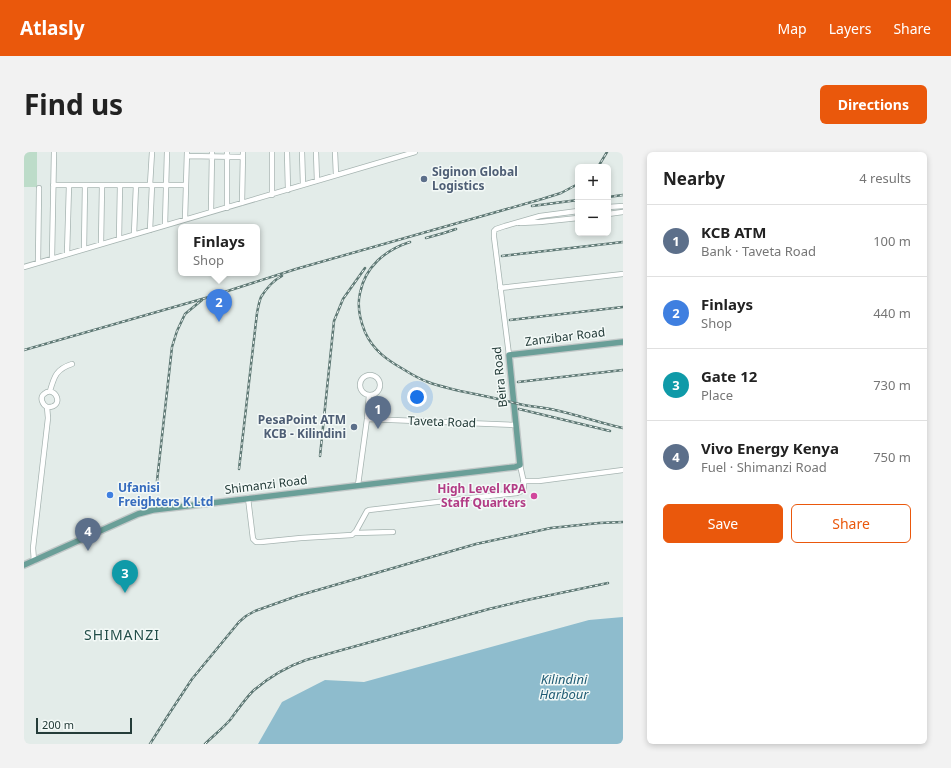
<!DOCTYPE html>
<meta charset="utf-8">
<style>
body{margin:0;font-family:"Noto Sans",sans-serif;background:#f2f2f2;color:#222}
.controls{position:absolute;right:12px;top:12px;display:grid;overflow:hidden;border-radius:6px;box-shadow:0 2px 6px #0003}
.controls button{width:36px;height:36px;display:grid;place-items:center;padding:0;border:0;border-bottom:1px solid #e0e0e0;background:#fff;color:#222;font:20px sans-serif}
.scale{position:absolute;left:12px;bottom:10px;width:96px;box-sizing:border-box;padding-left:4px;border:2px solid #243c39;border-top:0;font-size:11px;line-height:14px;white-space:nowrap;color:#243c39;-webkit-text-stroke:3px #f3f9f7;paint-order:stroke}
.you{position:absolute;left:393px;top:245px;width:14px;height:14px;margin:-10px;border:3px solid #fff;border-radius:50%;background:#1a73e8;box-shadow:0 0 0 6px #1a73e833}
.badge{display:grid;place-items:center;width:26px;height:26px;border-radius:50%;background:#ea580c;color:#fff;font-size:13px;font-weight:700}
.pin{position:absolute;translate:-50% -33px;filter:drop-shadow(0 1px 2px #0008)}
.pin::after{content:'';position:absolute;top:21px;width:14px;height:12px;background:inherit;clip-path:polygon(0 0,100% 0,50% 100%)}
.popup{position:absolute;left:154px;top:72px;width:82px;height:52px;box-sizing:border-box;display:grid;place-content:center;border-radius:6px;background:#fff;filter:drop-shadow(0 1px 3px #0005);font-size:13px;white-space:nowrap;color:#767676}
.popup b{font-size:15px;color:#222}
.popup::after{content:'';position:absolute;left:50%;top:100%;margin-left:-8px;border:8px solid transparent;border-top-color:#fff}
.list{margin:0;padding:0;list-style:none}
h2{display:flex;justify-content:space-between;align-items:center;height:52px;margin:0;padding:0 16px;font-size:17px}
h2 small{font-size:13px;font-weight:400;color:#767676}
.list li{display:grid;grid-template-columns:26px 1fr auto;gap:12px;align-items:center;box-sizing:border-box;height:72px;padding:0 16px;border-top:1px solid #e0e0e0}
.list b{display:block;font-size:15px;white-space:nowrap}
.list p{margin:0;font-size:13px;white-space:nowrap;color:#767676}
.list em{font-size:13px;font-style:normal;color:#767676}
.actions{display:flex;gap:8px;padding:12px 16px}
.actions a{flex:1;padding:9px 0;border:1px solid #ea580c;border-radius:6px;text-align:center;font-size:14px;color:#ea580c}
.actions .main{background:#ea580c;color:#fff}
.map{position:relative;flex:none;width:599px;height:592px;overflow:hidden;border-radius:6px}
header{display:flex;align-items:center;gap:24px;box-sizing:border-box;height:56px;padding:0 20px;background:#ea580c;color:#fff}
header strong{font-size:19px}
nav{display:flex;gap:22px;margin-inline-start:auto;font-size:14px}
.intro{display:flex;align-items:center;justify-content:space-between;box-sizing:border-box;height:96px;padding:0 24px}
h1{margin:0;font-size:28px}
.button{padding:10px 18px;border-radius:6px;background:#ea580c;color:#fff;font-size:14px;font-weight:700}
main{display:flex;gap:24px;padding:0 24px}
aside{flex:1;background:#fff;border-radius:6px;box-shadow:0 2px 6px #0003}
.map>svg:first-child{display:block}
.green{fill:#bddcc9}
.water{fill:#8ebccd}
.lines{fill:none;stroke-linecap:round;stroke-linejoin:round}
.minor-casing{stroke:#a6b4b1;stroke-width:6}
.major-casing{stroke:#c2c8c8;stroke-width:8}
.minor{stroke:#fff;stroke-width:4.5}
.major{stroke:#6a9f98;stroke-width:5.5}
.rail-casing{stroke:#5e7874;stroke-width:2.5}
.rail{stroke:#f3f9f7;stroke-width:1;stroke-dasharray:3;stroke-linecap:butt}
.service-dot{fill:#5c6f8a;stroke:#f3f9f7;stroke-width:1.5}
.shop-dot{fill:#3f7fe0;stroke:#f3f9f7;stroke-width:1.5}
.hotel-dot{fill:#d1479c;stroke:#f3f9f7;stroke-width:1.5}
.labels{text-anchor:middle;stroke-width:3;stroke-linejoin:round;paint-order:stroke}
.service-label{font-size:12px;font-weight:bold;fill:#4e5e75;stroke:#f3f9f7;text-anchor:start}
.street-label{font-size:12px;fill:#243c39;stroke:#f3f9f7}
.shop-label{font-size:12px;font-weight:bold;fill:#366cbe;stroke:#f3f9f7;text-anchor:start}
.hotel-label{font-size:12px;font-weight:bold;fill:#b23c85;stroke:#f3f9f7;text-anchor:end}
.water-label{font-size:13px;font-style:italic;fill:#215d75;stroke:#f3f9f7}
.quarter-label{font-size:14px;letter-spacing:1px;fill:#214d48;stroke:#f3f9f7}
</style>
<header>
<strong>Atlasly</strong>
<nav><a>Map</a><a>Layers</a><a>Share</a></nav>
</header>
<div class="intro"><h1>Find us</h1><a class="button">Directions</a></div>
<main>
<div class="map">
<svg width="599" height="592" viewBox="0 0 599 592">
<rect width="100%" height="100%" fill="#e3ece9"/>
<path class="green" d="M 0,0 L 13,0 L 13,35 L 0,35 Z"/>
<path class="water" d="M 599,465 L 599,592 L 234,592 L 258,550 L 301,528 L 340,530 L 565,468 Z"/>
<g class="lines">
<g class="minor-casing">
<path id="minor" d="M 248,0 L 248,43
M 263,0 L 264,38
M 278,0 L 279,33
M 292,0 L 293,29
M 311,0 L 312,23
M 163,4 L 219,5
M 29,33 L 162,33
M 126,33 L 128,0
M 218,51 L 219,0
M 584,55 L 599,54
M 203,56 L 203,0
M 187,60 L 188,0
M 584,62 L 599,60
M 161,67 L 163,0
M 496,71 L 516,70 L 554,66
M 141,73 L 143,0
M 126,78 L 128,33
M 110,82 L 112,33
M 95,87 L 96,33
M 77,92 L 78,33
M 60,97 L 61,33
M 43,102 L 45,33
M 28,106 L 30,0
M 14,111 L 15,36
M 0,115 L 391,0
M 476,136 L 599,122
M 485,203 L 470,85 L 470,79 L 472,77 L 481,74 L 516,64 L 554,59
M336 233a10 10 0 1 1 20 0a10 10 0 1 1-20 0Z
M 26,239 C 30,225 32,217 48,212
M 343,267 L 492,273
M 499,329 L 515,329 L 599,318
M 334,333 L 343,267 L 345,243
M 224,346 L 229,387 L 232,390 L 237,390 L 277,386 L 328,383 L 332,379 L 343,359 L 345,358 L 464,344 L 493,341 L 500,338 L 500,331 L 496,313
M 331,381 L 369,380
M 10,409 L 9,396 L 24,266 L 23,255 C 19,253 15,246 20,242 C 31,232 42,256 23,255"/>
</g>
<g class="major-casing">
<path id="major" d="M 0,413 L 114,362 L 129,358 L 491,315 L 496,313 L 485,203 L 599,190"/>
</g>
<use href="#minor" class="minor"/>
<use href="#major" class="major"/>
<g class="rail-casing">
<path id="rail" d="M 574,15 L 583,0
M 584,45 L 599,43
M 508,54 L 554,48
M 402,86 L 420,81 L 432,77
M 386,90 C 361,98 341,115 336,141 C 333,154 336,168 341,180 C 349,198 363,208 379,217 C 387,222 395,227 404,230 C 414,234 425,236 436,239 C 456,243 476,247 495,252 C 507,255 519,255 531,258 C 554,263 576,271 599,276
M 478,104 L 599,90
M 486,168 L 599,155
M 0,198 L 185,145 L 272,117 L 518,47 L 537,41 L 554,32
M 494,230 L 599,218
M 495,257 L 586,279
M 296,304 L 310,169 L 319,147 L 341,116
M 215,317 L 233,161 C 234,156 235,150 237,145 C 242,137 250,128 258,124
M 133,329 L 148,195 L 153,179 L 161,162 L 178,148
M 126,592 L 143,565 L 168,527 L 215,470 L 222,464 L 231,459 L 273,444 L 452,392 L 527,376 L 575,371 L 599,370
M 181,592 C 189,584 198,577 206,568 C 213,559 220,548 229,539 C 245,525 262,515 282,508 L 465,457 L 503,448 L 584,431"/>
</g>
<use href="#rail" class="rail"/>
</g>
<g class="service-dot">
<circle cx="400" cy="27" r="4"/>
<circle cx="330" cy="275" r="4"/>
</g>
<circle class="shop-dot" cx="86" cy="343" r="4"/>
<circle class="hotel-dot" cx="510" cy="344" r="4"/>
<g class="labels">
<g class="service-label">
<text x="408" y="24">Siginon Global<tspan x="408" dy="14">Logistics</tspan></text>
<text x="322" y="272" text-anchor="end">PesaPoint ATM<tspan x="322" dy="14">KCB - Kilindini</tspan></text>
</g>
<g class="street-label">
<text transform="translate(541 185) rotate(-7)" y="4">Zanzibar Road</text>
<text transform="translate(476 225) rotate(-96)" y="4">Beira Road</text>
<text transform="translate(418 270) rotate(2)" y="4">Taveta Road</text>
<text transform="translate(242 333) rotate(-7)" y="4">Shimanzi Road</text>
</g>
<g class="shop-label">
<text x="94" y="340">Ufanisi<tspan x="94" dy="14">Freighters K Ltd</tspan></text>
</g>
<g class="hotel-label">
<text x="502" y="341">High Level KPA<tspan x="502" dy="14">Staff Quarters</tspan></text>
</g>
<g class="water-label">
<text x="540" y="532">Kilindini<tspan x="540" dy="15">Harbour</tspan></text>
</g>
<g class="quarter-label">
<text x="98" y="488">SHIMANZI</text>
</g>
</g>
</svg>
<div class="controls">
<button>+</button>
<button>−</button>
</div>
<div class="scale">200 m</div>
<div class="you"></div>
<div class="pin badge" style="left:354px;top:277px;background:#5c6f8a">1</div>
<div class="pin badge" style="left:195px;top:170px;background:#3f7fe0">2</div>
<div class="popup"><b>Finlays</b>Shop</div>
<div class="pin badge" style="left:101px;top:441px;background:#0f9aa8">3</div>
<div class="pin badge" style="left:64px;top:399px;background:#5c6f8a">4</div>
</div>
<aside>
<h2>Nearby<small>4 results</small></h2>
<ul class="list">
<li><span class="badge" style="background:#5c6f8a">1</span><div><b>KCB ATM</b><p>Bank · Taveta Road</p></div><em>100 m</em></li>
<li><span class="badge" style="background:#3f7fe0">2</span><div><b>Finlays</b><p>Shop</p></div><em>440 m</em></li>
<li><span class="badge" style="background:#0f9aa8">3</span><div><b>Gate 12</b><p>Place</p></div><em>730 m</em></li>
<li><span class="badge" style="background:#5c6f8a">4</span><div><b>Vivo Energy Kenya</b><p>Fuel · Shimanzi Road</p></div><em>750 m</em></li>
</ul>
<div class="actions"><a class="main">Save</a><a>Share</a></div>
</aside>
</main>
